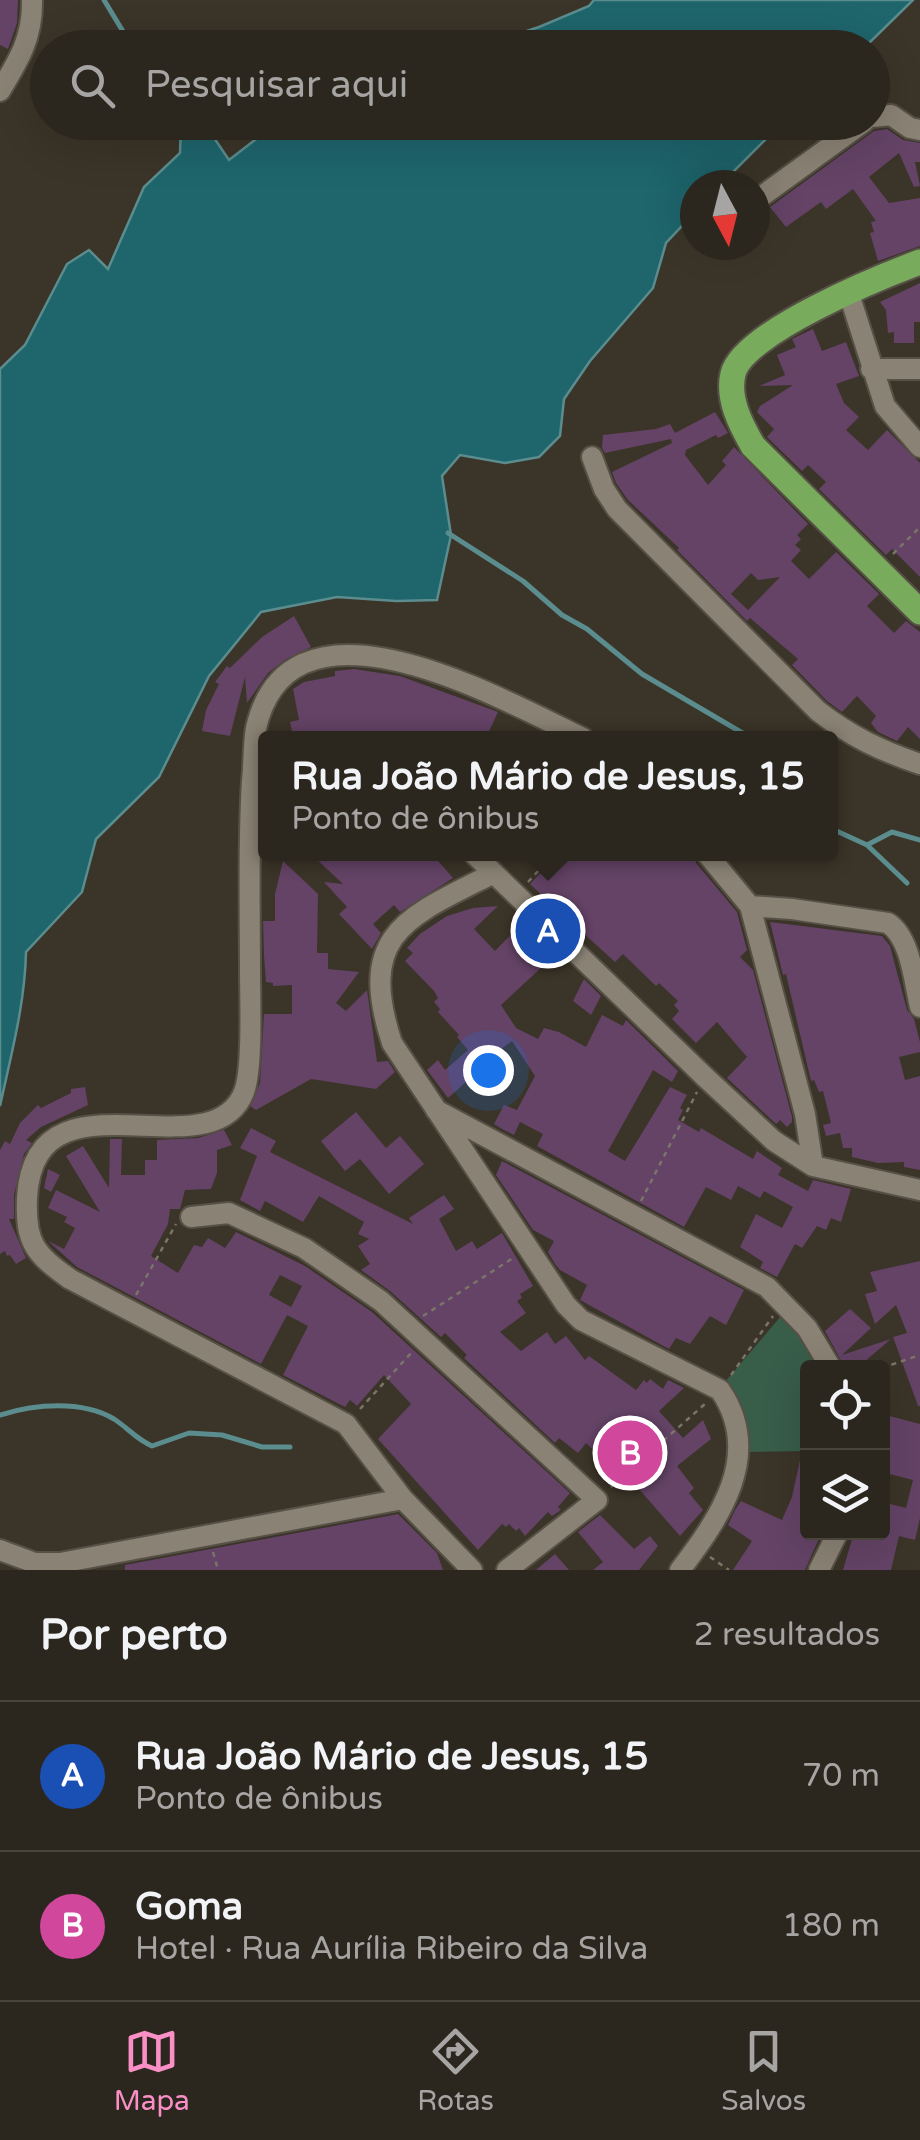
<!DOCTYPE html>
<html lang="pt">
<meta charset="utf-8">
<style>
body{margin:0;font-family:"Varela Round",sans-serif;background:#38332b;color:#f1f3f6}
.controls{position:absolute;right:30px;bottom:30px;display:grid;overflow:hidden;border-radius:10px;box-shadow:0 10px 40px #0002}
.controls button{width:90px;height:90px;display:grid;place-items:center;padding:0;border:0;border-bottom:2px solid #48443c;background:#2c271e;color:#f1f3f6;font:50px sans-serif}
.compass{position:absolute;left:680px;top:170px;width:90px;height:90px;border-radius:50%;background:#2c271e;box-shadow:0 10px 40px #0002;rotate:173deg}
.you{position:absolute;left:488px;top:1070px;width:35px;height:35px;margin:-25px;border:8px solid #fff;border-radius:50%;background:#1a73e8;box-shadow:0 0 0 15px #1a73e833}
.badge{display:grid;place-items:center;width:65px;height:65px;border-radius:50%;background:#fa8fc6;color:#fff;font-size:32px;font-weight:700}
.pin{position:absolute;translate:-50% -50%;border:5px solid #fff;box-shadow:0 2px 10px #0006}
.popup{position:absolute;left:258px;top:731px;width:580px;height:130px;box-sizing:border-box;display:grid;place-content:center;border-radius:10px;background:#2c271e;filter:drop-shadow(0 2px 8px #0005);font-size:32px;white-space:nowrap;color:#a6a5a4}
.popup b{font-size:38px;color:#f1f3f6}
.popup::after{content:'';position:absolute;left:50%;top:100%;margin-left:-20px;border:20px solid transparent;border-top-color:#2c271e}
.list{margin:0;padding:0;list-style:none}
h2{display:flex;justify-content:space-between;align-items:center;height:130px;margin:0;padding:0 40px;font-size:42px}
h2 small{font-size:32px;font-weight:400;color:#a6a5a4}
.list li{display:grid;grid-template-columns:65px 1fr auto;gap:30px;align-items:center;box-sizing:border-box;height:150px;padding:0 40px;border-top:2px solid #48443c}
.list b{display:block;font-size:38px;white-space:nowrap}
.list p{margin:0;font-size:32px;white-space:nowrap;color:#a6a5a4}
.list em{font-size:32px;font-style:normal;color:#a6a5a4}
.icon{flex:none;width:55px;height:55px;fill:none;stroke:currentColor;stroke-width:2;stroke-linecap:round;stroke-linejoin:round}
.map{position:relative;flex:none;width:920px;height:1570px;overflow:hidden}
.search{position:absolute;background:#2c271e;box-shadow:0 10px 40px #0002;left:30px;right:30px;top:30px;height:110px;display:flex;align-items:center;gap:25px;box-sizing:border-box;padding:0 35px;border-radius:55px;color:#a6a5a4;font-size:38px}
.sheet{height:430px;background:#2c271e}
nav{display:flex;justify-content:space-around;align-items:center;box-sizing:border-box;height:140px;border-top:2px solid #48443c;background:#2c271e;font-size:28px;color:#a6a5a4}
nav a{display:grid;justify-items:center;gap:5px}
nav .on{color:#fa8fc6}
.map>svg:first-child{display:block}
.green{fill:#385d49}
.water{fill:#1e656c;stroke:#5b8c8e;stroke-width:2.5}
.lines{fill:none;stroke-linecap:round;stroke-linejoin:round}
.stream{stroke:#5b8c8e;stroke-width:5}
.building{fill:#644366;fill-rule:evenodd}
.minor-casing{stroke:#565046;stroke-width:24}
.major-casing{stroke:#565046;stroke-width:29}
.path{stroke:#7a7469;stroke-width:2.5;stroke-dasharray:5 5;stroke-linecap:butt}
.minor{stroke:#8a8274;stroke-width:20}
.major{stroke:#79ab5d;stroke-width:25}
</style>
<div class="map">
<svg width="920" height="1570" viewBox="0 0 920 1570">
<rect width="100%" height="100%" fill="#3b3428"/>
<path class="green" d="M 781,1316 L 798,1333 L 819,1367 L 808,1368 L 807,1451 L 748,1452 C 746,1423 746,1404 725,1382 Z"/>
<path class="water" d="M 594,0 L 913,0 L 865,47 L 477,47 L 539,27 L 589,6 Z
M 181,123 L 204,123 L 229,160 L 277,123 L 782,123 L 720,185 L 695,185 L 695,212 L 666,243 L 653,288 L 590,361 L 564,399 L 560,436 L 539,457 L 505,463 L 460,455 L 442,476 L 451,535 L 437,600 L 396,601 L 337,597 L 261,612 L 209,676 L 159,777 L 96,839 L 82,892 L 26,952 C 25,1004 11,1055 0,1106 L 0,369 L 25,345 L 67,264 L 89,250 L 108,269 L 144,187 L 180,153 Z"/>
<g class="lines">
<path class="stream" d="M 104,0 L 133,48
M 448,533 L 523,581 L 562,615 L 587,629 L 642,674 L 751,738
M 830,828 L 867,845 L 907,883
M 867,845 L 892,832 L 920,840
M 0,1415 C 35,1404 82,1400 114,1419 C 128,1428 136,1439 152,1446 L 189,1433 L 222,1435 L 262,1447 L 290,1447"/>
</g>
<path class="building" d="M 0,0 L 18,0 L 17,23 L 8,49 L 0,45 Z
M 887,129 L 903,140 L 920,143 L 920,162 L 915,162 L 920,186 L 914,187 L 899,153 L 869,177 L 889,203 L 920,198 L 920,246 L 878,261 L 870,233 L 874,232 L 871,222 L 876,221 L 853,189 L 826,209 L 821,202 L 786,227 L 770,207 L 874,131 Z
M 920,283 L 920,322 L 914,322 L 914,343 L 894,343 L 894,332 L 888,333 L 886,310 L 880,302 Z
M 813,329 L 822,351 L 846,342 L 859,376 L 836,384 L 844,403 L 859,417 L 846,430 L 868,450 L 887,430 L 920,463 L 920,577 L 892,549 L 886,555 L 819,489 L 826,482 L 808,465 L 802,471 L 767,437 L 774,429 L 757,412 L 760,406 L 793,385 L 759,386 L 785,375 L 777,355 L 796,347 L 792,339 Z
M 715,412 L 728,433 L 718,438 L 716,435 L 686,450 L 685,455 L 708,485 L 726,465 L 722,461 L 734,447 L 808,524 L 797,535 L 801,539 L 795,545 L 801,550 L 791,561 L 809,579 L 836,552 L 879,594 L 867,606 L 894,633 L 906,621 L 920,632 L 920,739 L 908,727 L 897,741 L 878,732 L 871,723 L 876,716 L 857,696 L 842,712 L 827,701 L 792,665 L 798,659 L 750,618 L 747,621 L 677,550 L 679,548 L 628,500 L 616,483 L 612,472 L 672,443 L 671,439 L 605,453 L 602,448 L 603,435 L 656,429 L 670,424 L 675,433 ZM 751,573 L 758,580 L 780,577 L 748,610 L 731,594 Z
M 294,616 L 311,647 L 286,659 L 268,673 L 247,703 L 245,677 L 230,736 L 202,731 L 206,710 L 219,684 L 215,682 L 227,666 L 230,668 L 262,637 Z
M 354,669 L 400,676 L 498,712 L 486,738 L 396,738 L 383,734 L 381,738 L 293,736 L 290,722 L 299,720 L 293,689 L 304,682 L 335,676 L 335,671 Z
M 311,854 L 432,854 L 453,878 L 400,912 L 394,905 L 373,924 L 381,933 L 372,949 L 339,914 L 347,907 L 324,882 L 343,884 Z
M 559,854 L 644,854 L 650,859 L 655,854 L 694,854 L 696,863 L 737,912 L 747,950 L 740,957 L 753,970 L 792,1117 L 792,1122 L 787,1127 L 780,1120 L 776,1124 L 727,1078 L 747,1057 L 717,1022 L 696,1043 L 672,1019 L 679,1011 L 674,1005 L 678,1001 L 659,983 L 656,986 L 623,954 L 615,962 L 581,931 L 578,911 L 574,915 L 552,894 L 547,900 L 530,884 Z
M 283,861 L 318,894 L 317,953 L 328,953 L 328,969 L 359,972 L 336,1003 L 346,1011 L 367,990 L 377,1062 L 388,1061 L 395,1072 L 376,1089 L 311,1079 L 256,1110 L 250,1106 L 260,1083 L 264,1014 L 292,1014 L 292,985 L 273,986 L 273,983 L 266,982 L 264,956 L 263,921 L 275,921 L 275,894 Z
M 498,906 L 474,929 L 495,951 L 524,921 L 557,953 L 501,1005 L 516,1028 L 538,1039 L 544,1028 L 559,1032 L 586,1047 L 602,1015 L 623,1026 L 626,1020 L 678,1071 L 672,1082 L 653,1070 L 608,1151 L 625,1161 L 670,1087 L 687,1095 L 680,1108 L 683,1110 L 678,1120 L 699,1132 L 701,1128 L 753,1159 L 757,1151 L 782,1168 L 778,1175 L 808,1191 L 813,1180 L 851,1189 L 841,1222 L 831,1218 L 826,1230 L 817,1226 L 802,1248 L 795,1244 L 777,1277 L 760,1268 L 763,1262 L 740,1247 L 756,1214 L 782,1228 L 793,1207 L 764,1191 L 760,1198 L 738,1186 L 731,1200 L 706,1187 L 684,1227 L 537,1146 L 543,1134 L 520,1122 L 514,1135 L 504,1130 L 494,1124 L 504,1105 L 517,1110 L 535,1076 L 512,1041 L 482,1063 L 485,1065 L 448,1098 L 427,1070 L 438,1060 L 445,1070 L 468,1050 L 457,1037 L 459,1035 L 438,1012 L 440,1009 L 434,1002 L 438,998 L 434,991 L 405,961 L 413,953 L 407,948 L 420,934 L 447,916 L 473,908 Z
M 770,922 L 882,936 L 890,946 L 907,1010 L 914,1019 L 920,1042 L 920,1052 L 899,1057 L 905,1080 L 920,1076 L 920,1170 L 904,1167 L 904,1162 L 878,1163 L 852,1157 L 852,1148 L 843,1148 L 840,1133 L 826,1136 L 823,1125 L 831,1123 L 823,1091 L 819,1092 L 814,1080 L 811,1081 L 786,974 L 783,975 Z
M 584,979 L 601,996 L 591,1015 L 573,1001 Z
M 85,1087 L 88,1105 L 41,1127 L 26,1140 L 32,1143 L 24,1154 L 14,1195 L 14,1219 L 9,1219 L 26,1258 L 16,1264 L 10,1255 L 7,1256 L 5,1251 L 0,1254 L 0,1150 L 5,1141 L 10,1144 L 20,1123 L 38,1105 L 41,1108 L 71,1093 L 71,1089 Z
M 356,1112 L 386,1148 L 400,1136 L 424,1164 L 389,1194 L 360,1159 L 345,1171 L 321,1141 Z
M 251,1128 L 276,1141 L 270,1152 L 413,1224 L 409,1218 L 444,1195 L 454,1209 L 439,1219 L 456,1251 L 472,1241 L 477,1249 L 502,1233 L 533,1286 L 520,1294 L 522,1298 L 517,1301 L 526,1313 L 500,1332 L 521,1351 L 547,1332 L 555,1344 L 566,1336 L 585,1360 L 589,1356 L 636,1390 L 644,1380 L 647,1383 L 650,1379 L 663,1389 L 668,1380 L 684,1388 L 659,1411 L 683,1438 L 703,1420 L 711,1439 L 677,1466 L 694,1488 L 689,1493 L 703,1510 L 680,1536 L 617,1464 L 612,1468 L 586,1443 L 578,1453 L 559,1438 L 555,1443 L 464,1358 L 467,1355 L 445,1333 L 441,1337 L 390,1291 L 361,1270 L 370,1264 L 358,1246 L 369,1239 L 358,1234 L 364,1222 L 319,1196 L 303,1222 L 265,1201 L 260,1211 L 240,1200 L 257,1156 L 240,1148 Z
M 224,1130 L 232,1145 L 217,1150 L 217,1173 L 211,1189 L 185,1190 L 180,1209 L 170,1209 L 168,1224 L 151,1256 L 178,1273 L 194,1245 L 202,1247 L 208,1238 L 225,1248 L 236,1232 L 305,1266 L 372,1312 L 570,1493 L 558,1507 L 561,1510 L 552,1516 L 548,1512 L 525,1536 L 519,1528 L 516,1531 L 509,1524 L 506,1527 L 502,1524 L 478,1550 L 378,1439 L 411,1404 L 384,1375 L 357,1406 L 350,1400 L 345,1407 L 283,1375 L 308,1326 L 287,1315 L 261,1364 L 77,1267 L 48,1241 L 64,1249 L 75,1228 L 64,1222 L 67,1217 L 48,1208 L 56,1190 L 100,1212 L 66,1156 L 83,1146 L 109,1188 L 110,1139 L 122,1139 L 121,1175 L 145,1175 L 145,1160 L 157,1160 L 157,1140 L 198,1138 ZM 280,1275 L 302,1286 L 291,1307 L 269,1295 Z
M 502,1161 L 744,1290 L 726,1325 L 710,1316 L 690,1344 L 676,1338 L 669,1349 L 580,1300 L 587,1285 L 560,1270 L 555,1264 L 548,1252 L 554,1241 L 533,1230 L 496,1175 Z
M 48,1169 L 60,1175 L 51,1192 L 44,1188 Z
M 920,1261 L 920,1406 L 918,1406 L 893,1337 L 907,1333 L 896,1305 L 875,1324 L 865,1294 L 877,1291 L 870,1272 Z
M 850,1309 L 871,1328 L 842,1355 L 891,1339 L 857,1368 L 845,1368 L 825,1331 Z
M 882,1414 L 920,1424 L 920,1518 L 915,1540 L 899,1536 L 891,1570 L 843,1570 L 854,1532 L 882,1532 L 882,1502 L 906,1508 L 913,1480 L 882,1472 Z
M 802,1451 L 808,1451 L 808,1532 L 822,1532 L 805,1570 L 733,1570 L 752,1541 L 728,1525 L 735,1510 L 741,1501 L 782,1520 L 792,1497 Z
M 398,1514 L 437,1553 L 443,1570 L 125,1570 L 125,1565 Z
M 600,1515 L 634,1549 L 650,1536 L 658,1546 L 639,1570 L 593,1570 L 603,1562 L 578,1532 Z
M 555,1554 L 569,1570 L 536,1570 Z"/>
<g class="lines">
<g class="minor-casing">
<path id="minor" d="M 0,91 C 19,60 33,37 32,0
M 872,117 L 891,115 L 910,128 L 920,130
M 755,201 L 864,122
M 849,294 L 885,406 L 920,447
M 871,369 L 920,369
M 592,457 L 604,489 L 617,509 L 818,711 C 850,736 881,751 920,764
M 474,854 L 705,1077 L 774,1141 L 813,1166 L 920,1190
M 707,854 L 750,906 L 805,1114 L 813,1166
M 494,873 C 407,917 356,933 392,1043 L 566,1305 L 581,1320 L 720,1390 C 764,1454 720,1518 680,1570
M 750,906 L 792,909 L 888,923 C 911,938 914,982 920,1007
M 436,1110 L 767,1287 L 807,1328 L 831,1368
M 191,1217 L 229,1213 L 304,1248 L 381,1301 L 597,1500 L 507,1570
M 0,1550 L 35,1563 L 60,1563 L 403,1499
M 472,1570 L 403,1499 L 346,1424 L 70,1279 C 35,1254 25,1243 27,1198 C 34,1061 211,1176 244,1092 C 253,1068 250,999 250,971 C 250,908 248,844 252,781 C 254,764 253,745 256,728 C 291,577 504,701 583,738
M 819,1570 L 838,1532"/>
</g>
<g class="major-casing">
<path id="major" d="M 920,262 C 880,277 742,333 733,374 C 727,399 741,425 753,446 L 920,612"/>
</g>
<path class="path" d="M 893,554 L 920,527
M 528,882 L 554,854
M 641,1201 L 697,1092
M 136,1295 L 176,1224
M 423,1316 L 513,1258
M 882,1368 L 920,1355
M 731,1375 L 773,1316
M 360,1409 L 412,1352
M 611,1487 L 706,1403
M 213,1552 L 218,1570
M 710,1557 L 729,1570"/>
<use href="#minor" class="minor"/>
<use href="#major" class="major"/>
</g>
</svg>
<div class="controls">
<button><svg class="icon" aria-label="locate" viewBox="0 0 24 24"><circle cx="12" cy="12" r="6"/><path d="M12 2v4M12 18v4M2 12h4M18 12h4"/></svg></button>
<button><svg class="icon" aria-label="layers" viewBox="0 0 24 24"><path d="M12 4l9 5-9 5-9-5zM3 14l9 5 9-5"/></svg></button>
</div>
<svg class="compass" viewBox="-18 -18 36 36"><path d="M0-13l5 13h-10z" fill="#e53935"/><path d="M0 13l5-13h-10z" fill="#a6a5a4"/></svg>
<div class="you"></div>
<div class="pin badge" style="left:548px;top:931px;background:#1a4fb4">A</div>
<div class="popup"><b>Rua João Mário de Jesus, 15</b>Ponto de ônibus</div>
<div class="pin badge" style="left:630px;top:1453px;background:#d1479c">B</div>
<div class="search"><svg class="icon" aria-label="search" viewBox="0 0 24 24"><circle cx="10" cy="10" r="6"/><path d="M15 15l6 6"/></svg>Pesquisar aqui</div>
</div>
<section class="sheet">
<h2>Por perto<small>2 resultados</small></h2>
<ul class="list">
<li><span class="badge" style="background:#1a4fb4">A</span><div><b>Rua João Mário de Jesus, 15</b><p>Ponto de ônibus</p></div><em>70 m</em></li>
<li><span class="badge" style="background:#d1479c">B</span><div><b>Goma</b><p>Hotel · Rua Aurília Ribeiro da Silva</p></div><em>180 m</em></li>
</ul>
</section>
<nav>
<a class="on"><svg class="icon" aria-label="map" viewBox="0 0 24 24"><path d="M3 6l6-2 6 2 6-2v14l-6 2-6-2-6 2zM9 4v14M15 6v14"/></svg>Mapa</a>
<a><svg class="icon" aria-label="directions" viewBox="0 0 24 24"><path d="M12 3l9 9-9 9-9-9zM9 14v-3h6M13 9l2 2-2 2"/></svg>Rotas</a>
<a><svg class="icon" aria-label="saved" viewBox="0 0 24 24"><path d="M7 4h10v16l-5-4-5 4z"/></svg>Salvos</a>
</nav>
